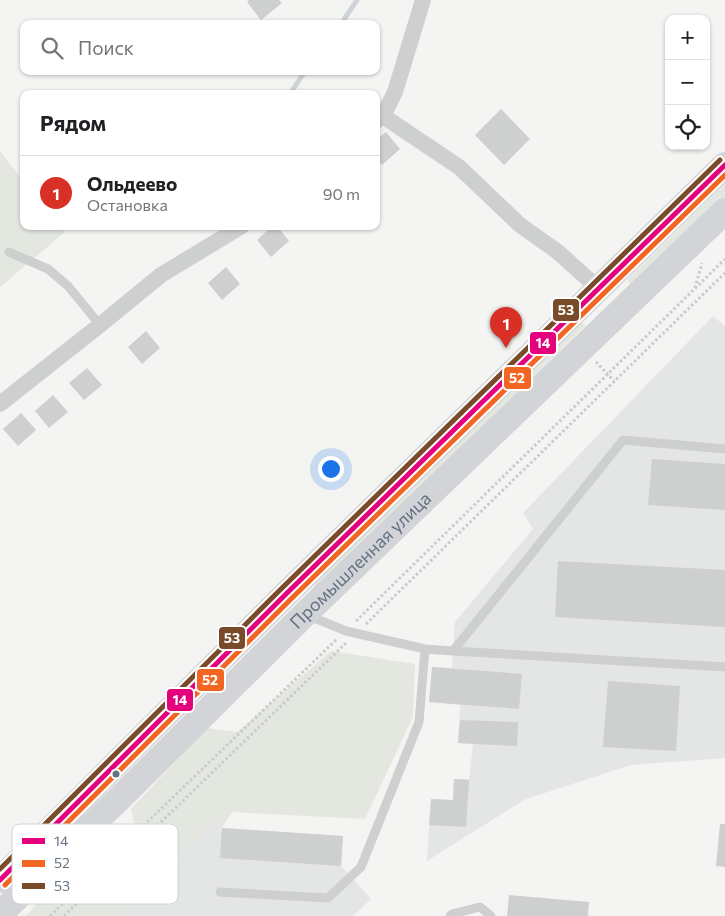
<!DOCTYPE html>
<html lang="ru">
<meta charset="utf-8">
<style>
body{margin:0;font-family:Commissioner,sans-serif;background:#f2f2f2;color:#202124}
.controls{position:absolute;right:15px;top:15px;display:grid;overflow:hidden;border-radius:10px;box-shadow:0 1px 4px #0004}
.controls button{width:45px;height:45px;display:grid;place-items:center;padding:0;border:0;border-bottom:1px solid #e0e0e0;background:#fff;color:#202124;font:25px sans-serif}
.you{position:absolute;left:330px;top:468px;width:18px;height:18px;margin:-12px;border:4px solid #fff;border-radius:50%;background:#1a73e8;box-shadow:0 0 0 8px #1a73e833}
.badge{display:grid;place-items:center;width:32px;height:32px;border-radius:50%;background:#d93025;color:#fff;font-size:16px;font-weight:700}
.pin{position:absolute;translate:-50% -41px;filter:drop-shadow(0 1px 2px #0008)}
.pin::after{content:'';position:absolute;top:26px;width:18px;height:15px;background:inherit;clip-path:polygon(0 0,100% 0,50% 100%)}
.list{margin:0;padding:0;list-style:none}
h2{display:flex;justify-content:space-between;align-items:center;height:65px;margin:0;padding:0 20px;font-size:21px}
h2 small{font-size:16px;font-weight:400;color:#757577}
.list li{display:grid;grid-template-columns:32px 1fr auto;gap:15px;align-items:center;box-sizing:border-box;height:75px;padding:0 20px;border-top:1px solid #e0e0e0}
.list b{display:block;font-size:19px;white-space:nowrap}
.list p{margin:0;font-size:16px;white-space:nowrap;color:#757577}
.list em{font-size:16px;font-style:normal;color:#757577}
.icon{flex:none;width:28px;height:28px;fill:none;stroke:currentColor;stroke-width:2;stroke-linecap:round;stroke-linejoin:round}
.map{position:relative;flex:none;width:725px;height:916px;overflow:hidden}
.search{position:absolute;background:#fff;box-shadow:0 1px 4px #0004;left:20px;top:20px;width:360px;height:55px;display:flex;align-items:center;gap:12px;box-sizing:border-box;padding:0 18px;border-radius:10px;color:#757577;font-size:19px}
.panel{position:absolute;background:#fff;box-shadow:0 1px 4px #0004;left:20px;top:90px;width:360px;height:140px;border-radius:10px}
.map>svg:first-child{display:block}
.built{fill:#e4e5e5}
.green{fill:#e3e7e0}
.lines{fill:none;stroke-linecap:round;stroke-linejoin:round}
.stream{stroke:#ced4d8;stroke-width:5}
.building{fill:#cecfcf}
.path{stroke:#cacbcc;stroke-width:3;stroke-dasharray:2.5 2.5;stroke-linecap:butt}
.lane{stroke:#cecfcf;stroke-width:9}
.street{stroke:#cecfcf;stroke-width:16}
.primary{stroke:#d2d4d7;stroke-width:26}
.bus-1-casing{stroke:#fff;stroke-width:9}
.bus-2-casing{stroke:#fff;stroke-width:9}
.bus-3-casing{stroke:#fff;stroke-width:9}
.bus-1{stroke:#e5007d;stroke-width:5}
.bus-2{stroke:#f26522;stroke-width:5}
.bus-3{stroke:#7a4b2a;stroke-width:5}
.bus-dot{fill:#637183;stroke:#fff;stroke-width:2}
.labels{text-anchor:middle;stroke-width:5;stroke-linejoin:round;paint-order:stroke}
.street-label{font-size:18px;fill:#637183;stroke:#fff}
.key{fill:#fff;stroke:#d0d4da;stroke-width:1}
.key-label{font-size:14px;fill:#637183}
.line-badge{stroke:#fff;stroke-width:2}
.badge-label{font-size:14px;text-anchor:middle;font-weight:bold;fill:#fff}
</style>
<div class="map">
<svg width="725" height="916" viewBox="0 0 725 916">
<rect width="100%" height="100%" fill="#f4f4f2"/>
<path class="built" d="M 713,316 L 725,326 L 725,758 L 631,765 L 526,799 L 427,861 L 431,799 L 453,800 L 454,779 L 469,779 L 473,744 L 458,743 L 460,705 L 429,702 L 432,667 L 452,668 L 455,622 L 533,529 L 523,513 Z
M 214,822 L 222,828 L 343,836 L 341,866 L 371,899 L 353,916 L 117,916 Z"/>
<path class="green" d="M 0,151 L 24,182 L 24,226 L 60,226 L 65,232 L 0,287 Z
M 725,184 L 725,197 L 633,287 L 627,280 Z
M 579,320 L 585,326 L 317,588 L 311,582 Z
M 331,651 L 415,664 L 413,717 L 365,819 L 232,812 L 222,828 L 214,822 L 117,916 L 26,916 L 57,880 L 102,889 L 140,849 L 131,809 L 207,728 L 237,732 Z"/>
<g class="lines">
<path class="stream" d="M 341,24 L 357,0
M 290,94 L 305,71"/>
</g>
<path class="building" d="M 249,0 L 279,0 L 282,3 L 261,20 L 247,2 Z
M 501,109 L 530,139 L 504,165 L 475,135 Z
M 386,132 L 400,149 L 382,165 L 376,158 L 376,140 Z
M 272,226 L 277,226 L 289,241 L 271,257 L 257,240 Z
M 226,267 L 240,284 L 222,300 L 208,283 Z
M 146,331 L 160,348 L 142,364 L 128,347 Z
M 87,368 L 102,385 L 84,400 L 69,383 Z
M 53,395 L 68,412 L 49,428 L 35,411 Z
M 21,413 L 36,430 L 18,446 L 3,429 Z
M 652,459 L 725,464 L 725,510 L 648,505 Z
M 558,561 L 725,570 L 725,627 L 555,617 Z
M 432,667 L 522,674 L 519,709 L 429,702 Z
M 608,681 L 680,686 L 676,751 L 603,747 Z
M 460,720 L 518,722 L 517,746 L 458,743 Z
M 454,779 L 469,780 L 466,827 L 429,825 L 431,799 L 453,800 Z
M 720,824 L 725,824 L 725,867 L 716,866 Z
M 222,828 L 343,836 L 341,866 L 220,858 Z
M 509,895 L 589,902 L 588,916 L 507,916 Z"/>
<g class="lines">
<path class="path" d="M 695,288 L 702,263
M 596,362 L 614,381
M 356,621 L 725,259
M 366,624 L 725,273
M 87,857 L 106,875
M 50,916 L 337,639
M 64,916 L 347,642"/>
<path class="lane" d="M 9,252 L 48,269 L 68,286 L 100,325
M 725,449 L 623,440 L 453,651 L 725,667
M 307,615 L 346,631 L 425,649 L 453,651
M 220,892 L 328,898 L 361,867 L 419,722 L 425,649
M 450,916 L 452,914 L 480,907 L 491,916"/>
<path class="street" d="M 383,116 L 395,92 L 423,0
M 376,121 L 383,116 L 459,167 L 520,225 L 558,252 L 599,289
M 0,404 L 100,325 L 161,275 L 242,226"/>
<g class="primary">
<path d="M 0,880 L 286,594 L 725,165"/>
<path id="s1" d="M 0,914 L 127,791 L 305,614 L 725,211"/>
</g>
<g class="bus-1-casing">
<path id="bus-1" d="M 0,880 L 286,594 L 725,165"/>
</g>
<g class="bus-2-casing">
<path id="bus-2" d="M 5,885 L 291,599 L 725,175"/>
</g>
<g class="bus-3-casing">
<path id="bus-3" d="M 0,869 L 281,589 L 720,160"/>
</g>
<use href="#bus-1" class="bus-1"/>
<use href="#bus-2" class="bus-2"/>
<use href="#bus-3" class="bus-3"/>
</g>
<circle class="bus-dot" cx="116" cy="774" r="4.5"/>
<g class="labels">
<g class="street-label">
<text dy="6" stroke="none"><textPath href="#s1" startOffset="505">Промышленная улица</textPath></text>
</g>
</g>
<rect x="12" y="824" width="166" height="80" rx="8" class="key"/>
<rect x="22" y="838" width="23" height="6" fill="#e5007d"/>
<rect x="22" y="860" width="23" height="7" fill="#f26522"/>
<rect x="22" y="883" width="23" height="6" fill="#7a4b2a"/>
<g class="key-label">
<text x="54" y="846">14</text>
<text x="54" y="868">52</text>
<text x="54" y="891">53</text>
</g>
<g class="line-badge">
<rect x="552" y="298" width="28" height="24" rx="5" fill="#7a4b2a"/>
<rect x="529" y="331" width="28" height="24" rx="5" fill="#e5007d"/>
<rect x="503" y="366" width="29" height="24" rx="5" fill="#f26522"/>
<rect x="218" y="626" width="28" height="24" rx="5" fill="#7a4b2a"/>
<rect x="196" y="668" width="29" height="24" rx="5" fill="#f26522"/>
<rect x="166" y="688" width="28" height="24" rx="5" fill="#e5007d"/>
</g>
<g class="badge-label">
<text x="566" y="315">53</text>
<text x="543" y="348">14</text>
<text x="517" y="383">52</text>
<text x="232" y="643">53</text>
<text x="210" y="685">52</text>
<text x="180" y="705">14</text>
</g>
</svg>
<div class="controls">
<button>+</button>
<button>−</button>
<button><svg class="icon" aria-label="locate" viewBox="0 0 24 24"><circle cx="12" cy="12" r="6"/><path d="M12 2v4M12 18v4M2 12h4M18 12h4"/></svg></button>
</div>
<div class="you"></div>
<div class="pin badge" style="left:506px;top:348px">1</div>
<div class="search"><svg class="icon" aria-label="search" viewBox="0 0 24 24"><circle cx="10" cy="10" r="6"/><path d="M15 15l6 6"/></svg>Поиск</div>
<section class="panel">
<h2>Рядом<small></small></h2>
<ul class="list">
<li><span class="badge">1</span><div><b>Ольдеево</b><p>Остановка</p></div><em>90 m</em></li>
</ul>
</section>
</div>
